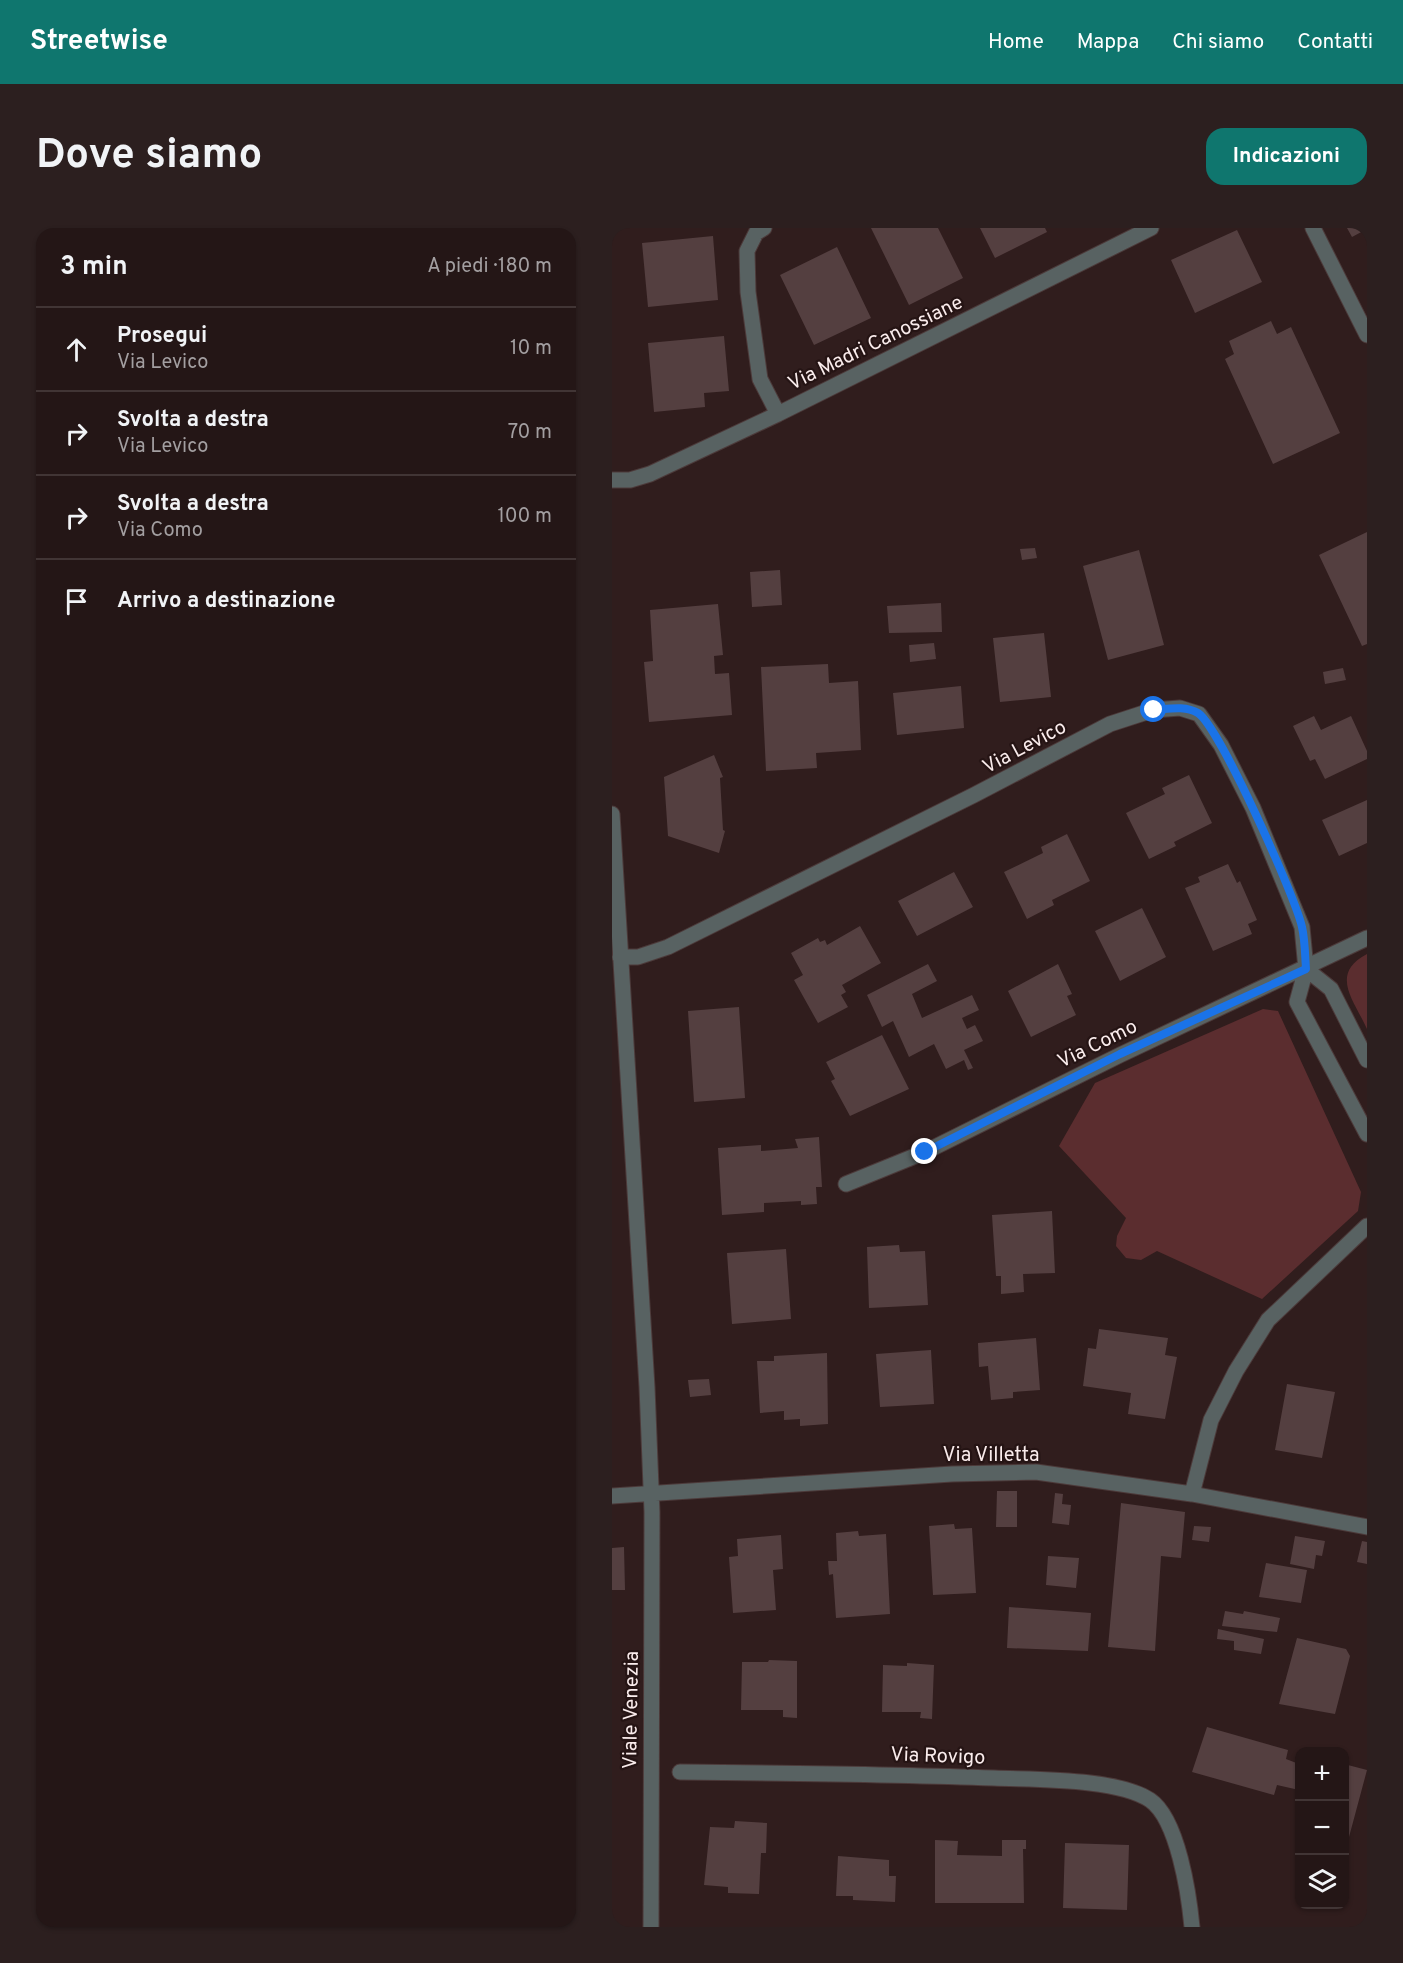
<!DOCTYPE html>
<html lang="it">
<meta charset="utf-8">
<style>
body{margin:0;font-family:Overpass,sans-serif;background:#2c1f1f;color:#f1f3f6}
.controls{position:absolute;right:18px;bottom:18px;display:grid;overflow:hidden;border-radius:12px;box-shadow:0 2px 4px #0004}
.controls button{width:54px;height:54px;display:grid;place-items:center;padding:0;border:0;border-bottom:2px solid #413535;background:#241616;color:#f1f3f6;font:30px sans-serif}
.stop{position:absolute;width:18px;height:18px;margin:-14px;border:4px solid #1a73e8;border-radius:50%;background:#fff}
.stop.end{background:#1a73e8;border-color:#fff;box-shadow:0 2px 6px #0008}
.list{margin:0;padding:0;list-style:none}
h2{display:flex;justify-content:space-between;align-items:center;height:78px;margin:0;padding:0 24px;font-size:26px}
h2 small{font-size:20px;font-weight:400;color:#a39fa1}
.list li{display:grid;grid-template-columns:39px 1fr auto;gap:18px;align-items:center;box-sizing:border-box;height:84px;padding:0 24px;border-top:2px solid #413535}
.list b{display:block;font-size:22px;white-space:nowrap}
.list p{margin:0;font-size:20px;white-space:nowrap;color:#a39fa1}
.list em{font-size:20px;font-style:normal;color:#a39fa1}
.icon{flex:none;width:33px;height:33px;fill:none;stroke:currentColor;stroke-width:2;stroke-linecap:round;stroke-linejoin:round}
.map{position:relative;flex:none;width:755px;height:1699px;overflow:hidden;border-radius:18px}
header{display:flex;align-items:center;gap:36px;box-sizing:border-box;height:84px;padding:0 30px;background:#0f766e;color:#fff}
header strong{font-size:28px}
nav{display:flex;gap:33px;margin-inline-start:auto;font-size:21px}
.intro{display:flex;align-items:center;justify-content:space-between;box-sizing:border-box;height:144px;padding:0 36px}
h1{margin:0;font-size:42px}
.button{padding:15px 27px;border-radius:18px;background:#0f766e;color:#fff;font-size:21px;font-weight:700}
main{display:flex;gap:36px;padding:0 36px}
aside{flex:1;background:#241616;border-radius:18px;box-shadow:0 2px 4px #0004}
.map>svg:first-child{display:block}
.green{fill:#5b2d2f}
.building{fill:#543f40}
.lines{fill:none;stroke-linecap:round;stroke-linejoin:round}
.minor-casing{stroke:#4c3a3a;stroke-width:17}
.minor{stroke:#586262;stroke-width:15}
.route{stroke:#1a73e8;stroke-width:8}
.labels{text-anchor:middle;stroke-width:4.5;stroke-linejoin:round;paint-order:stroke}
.street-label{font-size:20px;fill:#faecec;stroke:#251414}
</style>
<header>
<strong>Streetwise</strong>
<nav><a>Home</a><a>Mappa</a><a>Chi siamo</a><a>Contatti</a></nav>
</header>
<div class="intro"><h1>Dove siamo</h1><a class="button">Indicazioni</a></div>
<main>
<aside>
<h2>3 min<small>A piedi · 180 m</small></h2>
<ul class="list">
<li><svg class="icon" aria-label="ahead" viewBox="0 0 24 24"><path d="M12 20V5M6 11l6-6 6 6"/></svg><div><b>Prosegui</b><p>Via Levico</p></div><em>10 m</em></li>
<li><svg class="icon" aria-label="right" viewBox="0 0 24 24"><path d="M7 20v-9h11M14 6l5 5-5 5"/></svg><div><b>Svolta a destra</b><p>Via Levico</p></div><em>70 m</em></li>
<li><svg class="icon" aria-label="right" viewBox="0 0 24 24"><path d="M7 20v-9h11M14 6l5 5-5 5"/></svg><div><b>Svolta a destra</b><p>Via Como</p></div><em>100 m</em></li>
<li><svg class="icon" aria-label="arrive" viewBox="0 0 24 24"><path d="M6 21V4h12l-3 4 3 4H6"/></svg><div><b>Arrivo a destinazione</b></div></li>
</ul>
</aside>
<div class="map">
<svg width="755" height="1699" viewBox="0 0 755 1699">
<rect width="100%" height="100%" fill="#301d1d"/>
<path class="green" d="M 755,726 L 755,801 C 742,772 717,746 755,726 Z
M 651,781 L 666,783 L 749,964 L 746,983 L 650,1071 L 545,1023 L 529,1032 L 514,1030 L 504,1018 L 505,1008 L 514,990 L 447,918 L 483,855 Z"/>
<path class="building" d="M 259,0 L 326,0 L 351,50 L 297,77 Z
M 368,0 L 433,0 L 435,4 L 383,30 Z
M 735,0 L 755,0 L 755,1 L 740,9 Z
M 625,2 L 650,54 L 583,85 L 559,32 Z
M 101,8 L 106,72 L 36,79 L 30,15 Z
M 225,19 L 259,90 L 202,117 L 168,47 Z
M 659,93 L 665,106 L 679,99 L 728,205 L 661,236 L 613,131 L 622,126 L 617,113 Z
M 112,108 L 117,163 L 92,165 L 93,179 L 42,184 L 36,115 Z
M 755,304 L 755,416 L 750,418 L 707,327 Z
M 423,320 L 425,330 L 410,332 L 408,321 Z
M 527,322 L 552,417 L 496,432 L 471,338 Z
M 168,342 L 170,377 L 140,379 L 138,344 Z
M 329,375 L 330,404 L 277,405 L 275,378 Z
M 106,376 L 111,427 L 102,428 L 103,446 L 117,445 L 120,487 L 37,494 L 32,434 L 41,433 L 38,382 Z
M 432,405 L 439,469 L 388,474 L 381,410 Z
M 322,415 L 324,431 L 298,434 L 297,417 Z
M 216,436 L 217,455 L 246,453 L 249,522 L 204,525 L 205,540 L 154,543 L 149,439 Z
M 731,440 L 734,452 L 713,456 L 711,444 Z
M 349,458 L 352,500 L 285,507 L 281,465 Z
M 702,488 L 709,502 L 739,488 L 755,523 L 755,531 L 713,551 L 703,531 L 698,533 L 681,498 Z
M 102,527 L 111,549 L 108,550 L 111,602 L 113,603 L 107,625 L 56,608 L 52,549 Z
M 577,547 L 600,595 L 562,614 L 564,618 L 537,631 L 514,585 L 553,566 L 550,560 Z
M 755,572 L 755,615 L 727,628 L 710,592 Z
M 455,606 L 478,653 L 440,672 L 442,677 L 415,691 L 392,644 L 431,625 L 429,619 Z
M 616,636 L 625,655 L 628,653 L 645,692 L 636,696 L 640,706 L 601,723 L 573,660 L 588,654 L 586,649 Z
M 342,644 L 361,679 L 305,708 L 286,673 Z
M 530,680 L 554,729 L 508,753 L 483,703 Z
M 248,698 L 269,735 L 230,757 L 234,764 L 229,767 L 236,779 L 206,795 L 182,752 L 191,747 L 179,725 L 206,710 L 208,714 L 213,712 L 215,717 Z
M 316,736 L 325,753 L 300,766 L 310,790 L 360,767 L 367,782 L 350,790 L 355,801 L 363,797 L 371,813 L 352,822 L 361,840 L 356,842 L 352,832 L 334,841 L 322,816 L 297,829 L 281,793 L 270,799 L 255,767 Z
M 446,736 L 460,766 L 455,768 L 464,787 L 419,809 L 396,763 Z
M 127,779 L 133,870 L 82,874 L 76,783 Z
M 270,807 L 297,861 L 238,888 L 219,853 L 223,851 L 214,834 Z
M 207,909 L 210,959 L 204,959 L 205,976 L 189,977 L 189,973 L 152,975 L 152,984 L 110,987 L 106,920 L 149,917 L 149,923 L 186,920 L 183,911 Z
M 440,983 L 443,1045 L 411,1046 L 412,1064 L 389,1066 L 389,1048 L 384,1048 L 380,987 Z
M 287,1017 L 288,1024 L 313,1023 L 316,1077 L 257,1080 L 255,1019 Z
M 174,1021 L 179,1091 L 120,1096 L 115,1025 Z
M 487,1101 L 556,1110 L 553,1127 L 565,1129 L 553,1191 L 516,1186 L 519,1165 L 471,1158 L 476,1120 L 484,1121 Z
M 424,1110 L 428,1162 L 401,1164 L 401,1170 L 379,1172 L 376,1138 L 367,1139 L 366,1115 Z
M 319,1122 L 322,1176 L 268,1179 L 264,1126 Z
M 215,1125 L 216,1196 L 188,1198 L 188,1191 L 172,1192 L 172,1183 L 148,1185 L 145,1133 L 162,1133 L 162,1128 Z
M 97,1151 L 99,1167 L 78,1169 L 76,1152 Z
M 675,1156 L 723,1164 L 710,1230 L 663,1222 Z
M 385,1263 L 405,1263 L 405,1299 L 384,1299 Z
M 443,1265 L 451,1266 L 450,1276 L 459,1277 L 457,1297 L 440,1295 Z
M 509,1275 L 573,1284 L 569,1330 L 549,1328 L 543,1423 L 496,1419 Z
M 342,1296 L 343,1301 L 360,1300 L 364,1365 L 321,1367 L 317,1298 Z
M 582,1298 L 599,1299 L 597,1314 L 580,1312 Z
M 246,1303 L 247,1308 L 274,1306 L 278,1386 L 224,1390 L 221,1346 L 217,1347 L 216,1333 L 225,1333 L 224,1305 Z
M 169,1307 L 171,1341 L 161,1342 L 164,1382 L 121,1385 L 117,1329 L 126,1328 L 125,1311 Z
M 683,1308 L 713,1313 L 710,1328 L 704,1327 L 702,1341 L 678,1336 Z
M 750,1313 L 755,1314 L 755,1336 L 745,1334 Z
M 12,1319 L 13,1362 L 0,1362 L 0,1320 Z
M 436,1328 L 467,1330 L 464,1360 L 434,1357 Z
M 654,1335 L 695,1342 L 689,1375 L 647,1369 Z
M 397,1379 L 479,1385 L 476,1423 L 395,1420 Z
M 613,1383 L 631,1386 L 632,1383 L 668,1390 L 665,1404 L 610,1398 Z
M 606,1401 L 652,1411 L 649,1426 L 622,1422 L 622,1413 L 605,1411 Z
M 685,1410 L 734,1421 L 738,1428 L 723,1486 L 667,1476 Z
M 157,1432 L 185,1433 L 185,1490 L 171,1489 L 171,1482 L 129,1482 L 130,1434 L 156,1434 Z
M 295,1435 L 322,1437 L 320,1491 L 308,1490 L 309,1484 L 270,1484 L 271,1437 L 295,1438 Z
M 595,1499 L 676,1522 L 674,1531 L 687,1536 L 687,1562 L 665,1557 L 662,1567 L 580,1544 Z
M 732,1536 L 755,1542 L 733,1624 L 732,1624 Z
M 123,1593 L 155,1595 L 154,1625 L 149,1625 L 147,1666 L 116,1665 L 116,1659 L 92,1657 L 98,1599 L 122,1600 Z
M 323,1612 L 346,1613 L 345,1627 L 390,1628 L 390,1612 L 414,1612 L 414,1621 L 411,1621 L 412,1675 L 323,1675 Z
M 453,1615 L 517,1617 L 515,1682 L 451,1680 Z
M 226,1628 L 277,1632 L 277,1648 L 284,1648 L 283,1674 L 241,1672 L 241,1668 L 224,1668 Z
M 687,1635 L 687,1650 L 683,1648 Z"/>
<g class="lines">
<g class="minor-casing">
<path id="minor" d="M 152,0 L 144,5 L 135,23 L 136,64 L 148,151 L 166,186
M 701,0 L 755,107
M 0,252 L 18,252 L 38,246 L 166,186 L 539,0
M 0,586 L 35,1159 L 40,1284 L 39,1699
M 8,729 L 26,729 L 56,719 L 362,567 L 498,496 L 541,482 L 568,480 L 587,486 L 609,517 L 641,580 L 690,699 L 694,741 L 685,774 L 755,906
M 694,741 L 719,761 L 755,832
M 234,956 L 313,924 L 508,827 L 755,710
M 580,1266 L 599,1192 L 624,1143 L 656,1092 L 755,998
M 0,1268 L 340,1246 L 424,1244 L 580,1266 L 755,1299
M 68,1544 C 173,1545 278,1546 382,1550 C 423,1552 505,1550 538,1572 C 566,1591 577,1667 580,1699"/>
</g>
<use href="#minor" class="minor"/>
</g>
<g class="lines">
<path class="route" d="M 313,924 L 508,826 L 694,741 C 693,727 693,712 690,699 C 684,670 607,498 586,485 C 573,477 556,481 542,482"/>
</g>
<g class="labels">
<g class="street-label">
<text transform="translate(263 114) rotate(-26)" y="7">Via Madri Canossiane</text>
<text transform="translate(412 518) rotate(-28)" y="7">Via Levico</text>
<text transform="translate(485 815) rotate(-26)" y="7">Via Como</text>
<text x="379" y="1233">Via Villetta</text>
<text transform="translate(18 1482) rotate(-89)" y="7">Viale Venezia</text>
<text transform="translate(326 1527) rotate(2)" y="7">Via Rovigo</text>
</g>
</g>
</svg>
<div class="controls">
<button>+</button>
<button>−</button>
<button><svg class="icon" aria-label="layers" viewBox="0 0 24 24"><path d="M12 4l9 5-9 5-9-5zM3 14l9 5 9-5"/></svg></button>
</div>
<div class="stop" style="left:542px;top:482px"></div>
<div class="stop end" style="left:313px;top:924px"></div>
</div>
</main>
